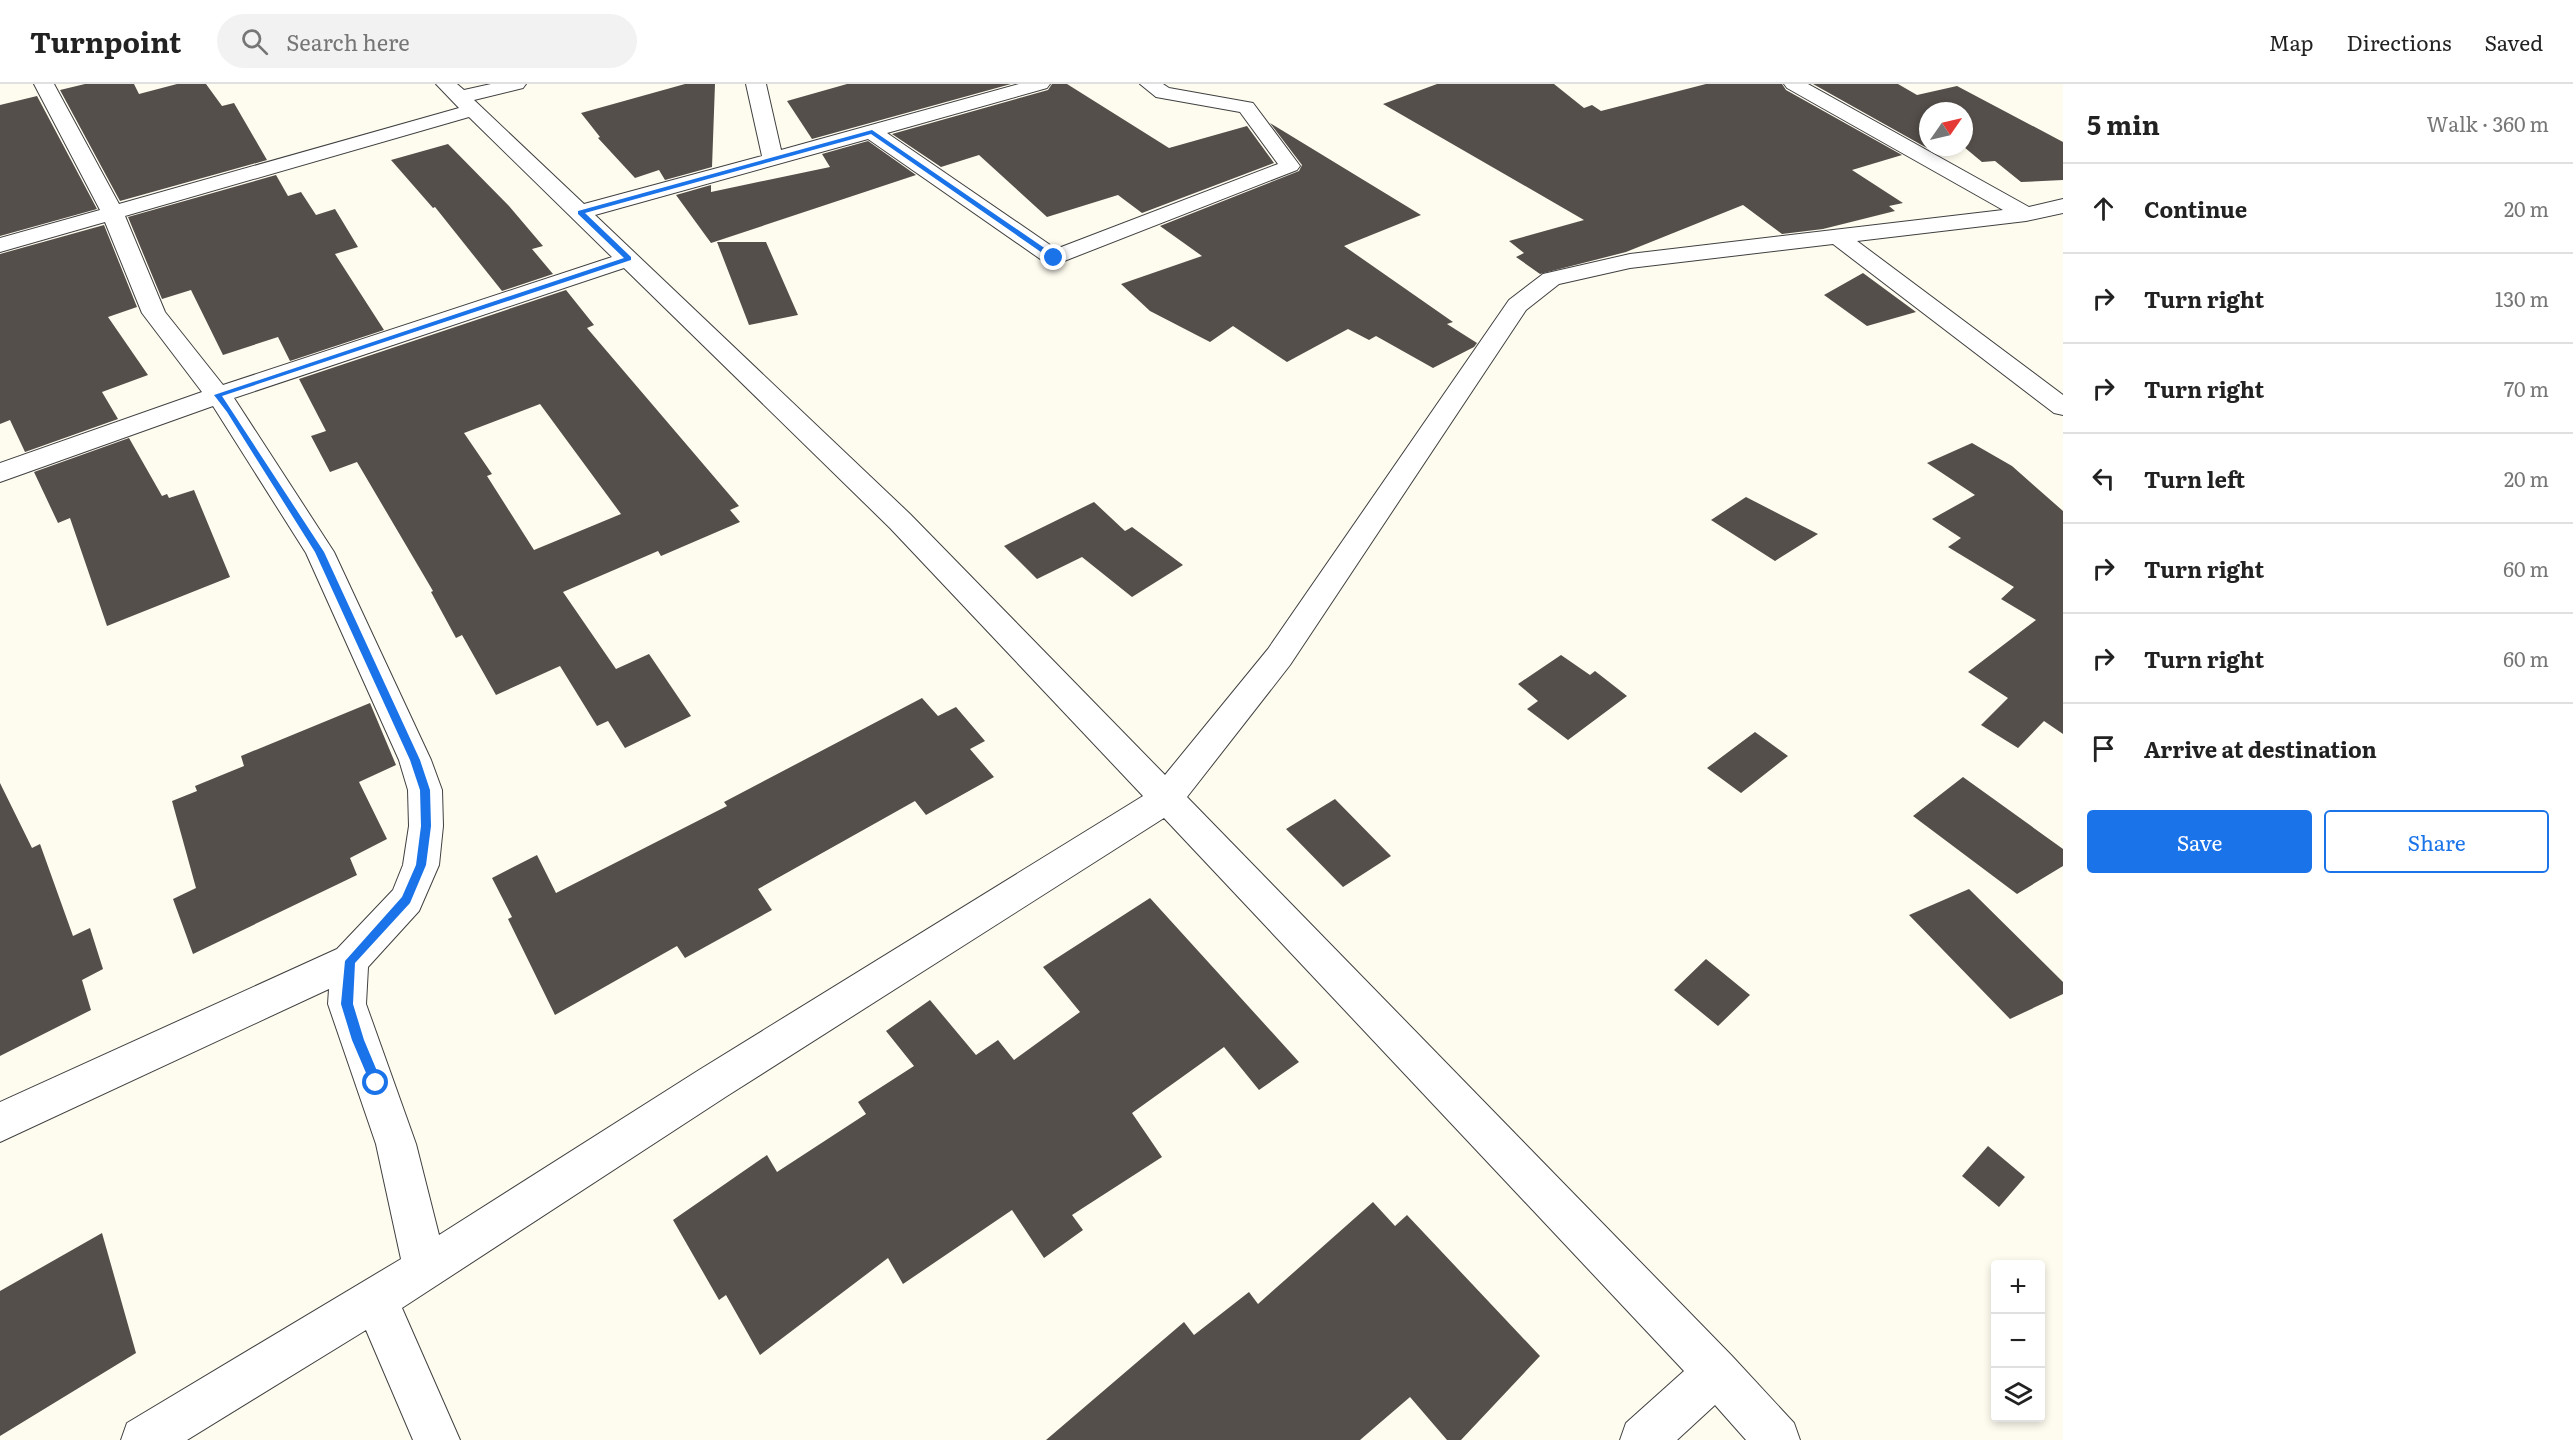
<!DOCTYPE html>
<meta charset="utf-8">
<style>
body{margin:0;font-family:Literata,serif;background:#f2f2f2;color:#222}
.controls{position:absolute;right:18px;bottom:18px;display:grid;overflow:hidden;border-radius:6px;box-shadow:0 3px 9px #0003}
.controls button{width:54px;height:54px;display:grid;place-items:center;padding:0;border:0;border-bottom:2px solid #e0e0e0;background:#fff;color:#222;font:30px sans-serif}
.compass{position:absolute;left:1919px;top:18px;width:54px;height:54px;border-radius:50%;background:#fff;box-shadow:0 3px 9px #0003;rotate:56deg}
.stop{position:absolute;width:18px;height:18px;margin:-14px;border:4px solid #1a73e8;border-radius:50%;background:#fff}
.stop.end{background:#1a73e8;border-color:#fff;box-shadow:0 2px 6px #0008}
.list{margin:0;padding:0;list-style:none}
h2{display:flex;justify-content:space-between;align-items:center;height:78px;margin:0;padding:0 24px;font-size:26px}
h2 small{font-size:20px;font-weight:400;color:#767676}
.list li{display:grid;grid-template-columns:39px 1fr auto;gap:18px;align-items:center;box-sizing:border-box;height:90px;padding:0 24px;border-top:2px solid #e0e0e0}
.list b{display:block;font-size:22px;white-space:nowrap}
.list em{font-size:20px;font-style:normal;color:#767676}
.actions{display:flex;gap:12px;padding:18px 24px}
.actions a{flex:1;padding:14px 0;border:2px solid #1a73e8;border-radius:6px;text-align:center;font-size:21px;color:#1a73e8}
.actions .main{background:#1a73e8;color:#fff}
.icon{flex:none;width:33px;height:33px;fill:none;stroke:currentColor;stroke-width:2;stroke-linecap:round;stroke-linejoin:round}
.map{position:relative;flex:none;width:2063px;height:1356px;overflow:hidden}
header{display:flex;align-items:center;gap:36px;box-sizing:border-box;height:84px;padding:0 30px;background:#fff;border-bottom:2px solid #e0e0e0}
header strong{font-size:28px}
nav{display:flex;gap:33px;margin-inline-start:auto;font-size:21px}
.search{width:420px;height:54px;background:#f2f2f2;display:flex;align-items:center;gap:15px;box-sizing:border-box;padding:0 21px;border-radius:33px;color:#767676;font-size:22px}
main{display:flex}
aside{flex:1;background:#fff}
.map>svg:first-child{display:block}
.building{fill:#554f4b;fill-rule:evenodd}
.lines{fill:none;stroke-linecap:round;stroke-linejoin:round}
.minor-casing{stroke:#404040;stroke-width:2}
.minor{fill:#fff;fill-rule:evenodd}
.route{fill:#1a73e8}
</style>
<header>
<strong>Turnpoint</strong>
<div class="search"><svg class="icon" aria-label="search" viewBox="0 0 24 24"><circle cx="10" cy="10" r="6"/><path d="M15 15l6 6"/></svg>Search here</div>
<nav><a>Map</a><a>Directions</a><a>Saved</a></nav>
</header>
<main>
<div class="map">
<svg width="2063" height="1356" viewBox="0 0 2063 1356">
<rect width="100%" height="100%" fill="#fefbef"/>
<path class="building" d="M 85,0 L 134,0 L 139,10 L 177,0 L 206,0 L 222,22 L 234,19 L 267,76 L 120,117 L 60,6 Z
M 685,0 L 715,0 L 712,83 L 665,96 L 659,86 L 635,94 L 598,54 L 600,53 L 581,29 Z
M 847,0 L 1011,0 L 812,55 L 787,17 Z
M 1052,0 L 1067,0 L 1169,64 L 1247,42 L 1274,79 L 1142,129 L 1118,111 L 1047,133 L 979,71 L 941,83 L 892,50 L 1048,6 Z
M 1437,0 L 1554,0 L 1584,24 L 1592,21 L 1601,27 L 1706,0 L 1782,0 L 1786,6 L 1902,71 L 1852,86 L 1903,119 L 1889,122 L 1895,127 L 1823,145 L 1782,150 L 1743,121 L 1626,168 L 1540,190 L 1516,173 L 1524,169 L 1509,157 L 1584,136 L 1383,20 Z
M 1813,0 L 1898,0 L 1917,11 L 1957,2 L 2063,58 L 2063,96 L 2021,98 L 1995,77 L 1982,78 L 1964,63 L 1964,27 L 1928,27 L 1928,63 L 1930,63 L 1927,64 Z
M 37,12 L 97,125 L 0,152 L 0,21 Z
M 1270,39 L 1421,131 L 1344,162 L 1453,238 L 1447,240 L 1477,259 L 1474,263 L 1433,284 L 1376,252 L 1369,256 L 1348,245 L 1287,278 L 1233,242 L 1210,258 L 1150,227 L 1121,200 L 1202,172 L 1160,142 L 1299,87 L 1302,81 Z
M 868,57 L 916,91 L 711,159 L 676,111 L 711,101 L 711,108 L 830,83 L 822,70 Z
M 448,60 L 509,122 L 543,162 L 532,165 L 553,190 L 502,207 L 435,123 L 433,124 L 391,76 Z
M 276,91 L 288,112 L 301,108 L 316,131 L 335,125 L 358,163 L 335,170 L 384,246 L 290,277 L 278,253 L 223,271 L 191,206 L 162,215 L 128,133 Z
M 104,141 L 137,223 L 108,233 L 148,291 L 102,308 L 118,335 L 25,368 L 10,336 L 0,340 L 0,170 Z
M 717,158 L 766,158 L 798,231 L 749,241 Z
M 1863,189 L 1916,228 L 1867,242 L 1824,211 Z
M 566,206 L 594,241 L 587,244 L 739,422 L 730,426 L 740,438 L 661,472 L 658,467 L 563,508 L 616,585 L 649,570 L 691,632 L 625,664 L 608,637 L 597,642 L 560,582 L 496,611 L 462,551 L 456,554 L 431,508 L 433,507 L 357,378 L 330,388 L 311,352 L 326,347 L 299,295 ZM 540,320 L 621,430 L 534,466 L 487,392 L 492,390 L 464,349 Z
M 129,354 L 162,412 L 167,410 L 169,414 L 194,406 L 230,493 L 107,542 L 70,434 L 58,439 L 34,388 Z
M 1972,359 L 2012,382 L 2063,427 L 2063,650 L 2044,637 L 2018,664 L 1981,641 L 2008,614 L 1968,588 L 2036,536 L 2001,515 L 2014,503 L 1948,463 L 1961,454 L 1932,435 L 1975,411 L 1927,379 Z
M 1746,413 L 1818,450 L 1775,477 L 1711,436 Z
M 1094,418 L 1125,447 L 1132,443 L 1183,481 L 1132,513 L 1082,473 L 1037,495 L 1004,462 Z
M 1561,571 L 1590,591 L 1595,587 L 1627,612 L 1568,656 L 1527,625 L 1538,617 L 1518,600 Z
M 922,614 L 938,632 L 956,623 L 985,657 L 970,665 L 994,693 L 926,731 L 915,717 L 758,805 L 772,826 L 685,874 L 677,862 L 555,931 L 508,835 L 512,833 L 492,794 L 537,771 L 556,809 L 727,722 L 724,718 Z
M 370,619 L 396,681 L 359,698 L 387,755 L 350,774 L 357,791 L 193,870 L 173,815 L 196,804 L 172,717 L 197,707 L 195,702 L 244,682 L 241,672 Z
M 1755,648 L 1788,672 L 1741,709 L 1707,684 Z
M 1963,693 L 2063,765 L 2063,782 L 2017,810 L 1913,732 Z
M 0,699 L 32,764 L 40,760 L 73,852 L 90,844 L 103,885 L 82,896 L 91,926 L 0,972 Z
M 1335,715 L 1391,772 L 1343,803 L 1286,745 Z
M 1969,805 L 2063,898 L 2063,910 L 2010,935 L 1909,831 Z
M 1150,814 L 1299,978 L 1259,1006 L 1224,963 L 1132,1029 L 1162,1073 L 1072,1131 L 1083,1146 L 1044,1174 L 1012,1126 L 903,1200 L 888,1174 L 760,1271 L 726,1211 L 719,1216 L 673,1136 L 767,1071 L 777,1088 L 866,1030 L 858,1018 L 914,982 L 886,947 L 930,916 L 976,971 L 998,956 L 1014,976 L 1080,928 L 1043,883 Z
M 1706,875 L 1750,911 L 1718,942 L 1674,906 Z
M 1988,1062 L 2025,1093 L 1999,1123 L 1962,1092 Z
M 1373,1118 L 1395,1142 L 1407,1131 L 1540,1272 L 1461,1356 L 1447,1356 L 1410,1313 L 1360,1356 L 1046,1356 L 1184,1238 L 1194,1251 L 1249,1208 L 1258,1220 Z
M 102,1149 L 136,1269 L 0,1352 L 0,1207 Z"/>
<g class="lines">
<g class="minor-casing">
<path id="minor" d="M 34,0 L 54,0 L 119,120 L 459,24 L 436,0 L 457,0 L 464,6 L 491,0 L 526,0 L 523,4 L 474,16 L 584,120 L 762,72 L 746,0 L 766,0 L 781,66 L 1019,0 L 1050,0 L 1047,4 L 887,49 L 1056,165 L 1278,80 L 1240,28 L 1156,13 L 1140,0 L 1163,0 L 1169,4 L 1253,19 L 1300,82 L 1297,86 L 1054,181 L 1046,179 L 868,55 L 595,131 L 910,430 L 1165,691 L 1268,565 L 1509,216 L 1543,190 L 1630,170 L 2003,126 L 1787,4 L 1784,0 L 1808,0 L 2029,123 L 2063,115 L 2063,129 L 2026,137 L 1857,157 L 2063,311 L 2063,331 L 2054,329 L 1833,160 L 1630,184 L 1559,200 L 1526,226 L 1290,581 L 1187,713 L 1732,1272 L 1794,1339 L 1800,1356 L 1746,1356 L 1715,1321 L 1677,1356 L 1620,1356 L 1626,1339 L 1684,1287 L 1164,734 L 727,1012 L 402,1224 L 460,1356 L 413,1356 L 366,1246 L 187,1356 L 121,1356 L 127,1339 L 401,1175 L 376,1060 L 328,920 L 329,905 L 0,1058 L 0,1018 L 337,865 L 393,806 L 403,781 L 409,742 L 408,706 L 399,676 L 306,469 L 213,322 L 0,398 L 0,379 L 202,308 L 142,229 L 105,138 L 0,168 L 0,154 L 100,126 ZM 469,33 L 612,173 L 223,301 L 165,228 L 125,132 ZM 624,184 L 890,444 L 1143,712 L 699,986 L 439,1151 L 416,1060 L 366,920 L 368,883 L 419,827 L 439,781 L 443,742 L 442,706 L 431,676 L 334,468 L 234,314 Z"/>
</g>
<use href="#minor" class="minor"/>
</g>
<path class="route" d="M 872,46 L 1056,172 L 1056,175 L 1051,175 L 871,50 L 585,129 L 631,173 L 631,176 L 222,312 L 324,468 L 420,676 L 430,706 L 431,742 L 426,781 L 410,819 L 355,879 L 353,920 L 364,956 L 382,999 L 376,1005 L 372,1003 L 352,956 L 341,920 L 345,877 L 402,813 L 416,781 L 421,742 L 420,706 L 410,676 L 315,468 L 227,328 L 214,311 L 624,174 L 578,130 L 578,127 Z"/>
</svg>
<div class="controls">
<button>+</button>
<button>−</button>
<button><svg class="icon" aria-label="layers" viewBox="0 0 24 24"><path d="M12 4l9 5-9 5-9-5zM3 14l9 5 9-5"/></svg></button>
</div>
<svg class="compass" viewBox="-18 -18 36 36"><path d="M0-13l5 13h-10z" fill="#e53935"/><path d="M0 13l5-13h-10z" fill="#767676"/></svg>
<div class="stop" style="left:376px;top:999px"></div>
<div class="stop end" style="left:1054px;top:174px"></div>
</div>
<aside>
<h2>5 min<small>Walk · 360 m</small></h2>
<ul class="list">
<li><svg class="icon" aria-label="ahead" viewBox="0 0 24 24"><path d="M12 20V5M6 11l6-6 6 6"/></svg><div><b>Continue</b></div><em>20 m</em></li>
<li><svg class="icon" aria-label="right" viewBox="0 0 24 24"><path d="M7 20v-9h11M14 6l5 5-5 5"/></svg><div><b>Turn right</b></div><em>130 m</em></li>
<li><svg class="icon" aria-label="right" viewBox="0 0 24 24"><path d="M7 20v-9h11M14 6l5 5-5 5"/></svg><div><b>Turn right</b></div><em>70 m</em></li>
<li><svg class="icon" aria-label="left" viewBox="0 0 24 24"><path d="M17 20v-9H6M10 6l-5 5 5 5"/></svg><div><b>Turn left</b></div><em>20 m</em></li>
<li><svg class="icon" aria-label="right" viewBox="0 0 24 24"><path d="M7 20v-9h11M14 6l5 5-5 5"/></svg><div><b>Turn right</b></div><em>60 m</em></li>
<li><svg class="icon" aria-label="right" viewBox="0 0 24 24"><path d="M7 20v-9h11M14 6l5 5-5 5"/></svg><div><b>Turn right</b></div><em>60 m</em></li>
<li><svg class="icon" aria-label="arrive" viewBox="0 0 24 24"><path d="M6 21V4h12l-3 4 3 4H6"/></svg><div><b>Arrive at destination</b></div></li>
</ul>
<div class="actions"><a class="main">Save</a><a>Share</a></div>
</aside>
</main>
